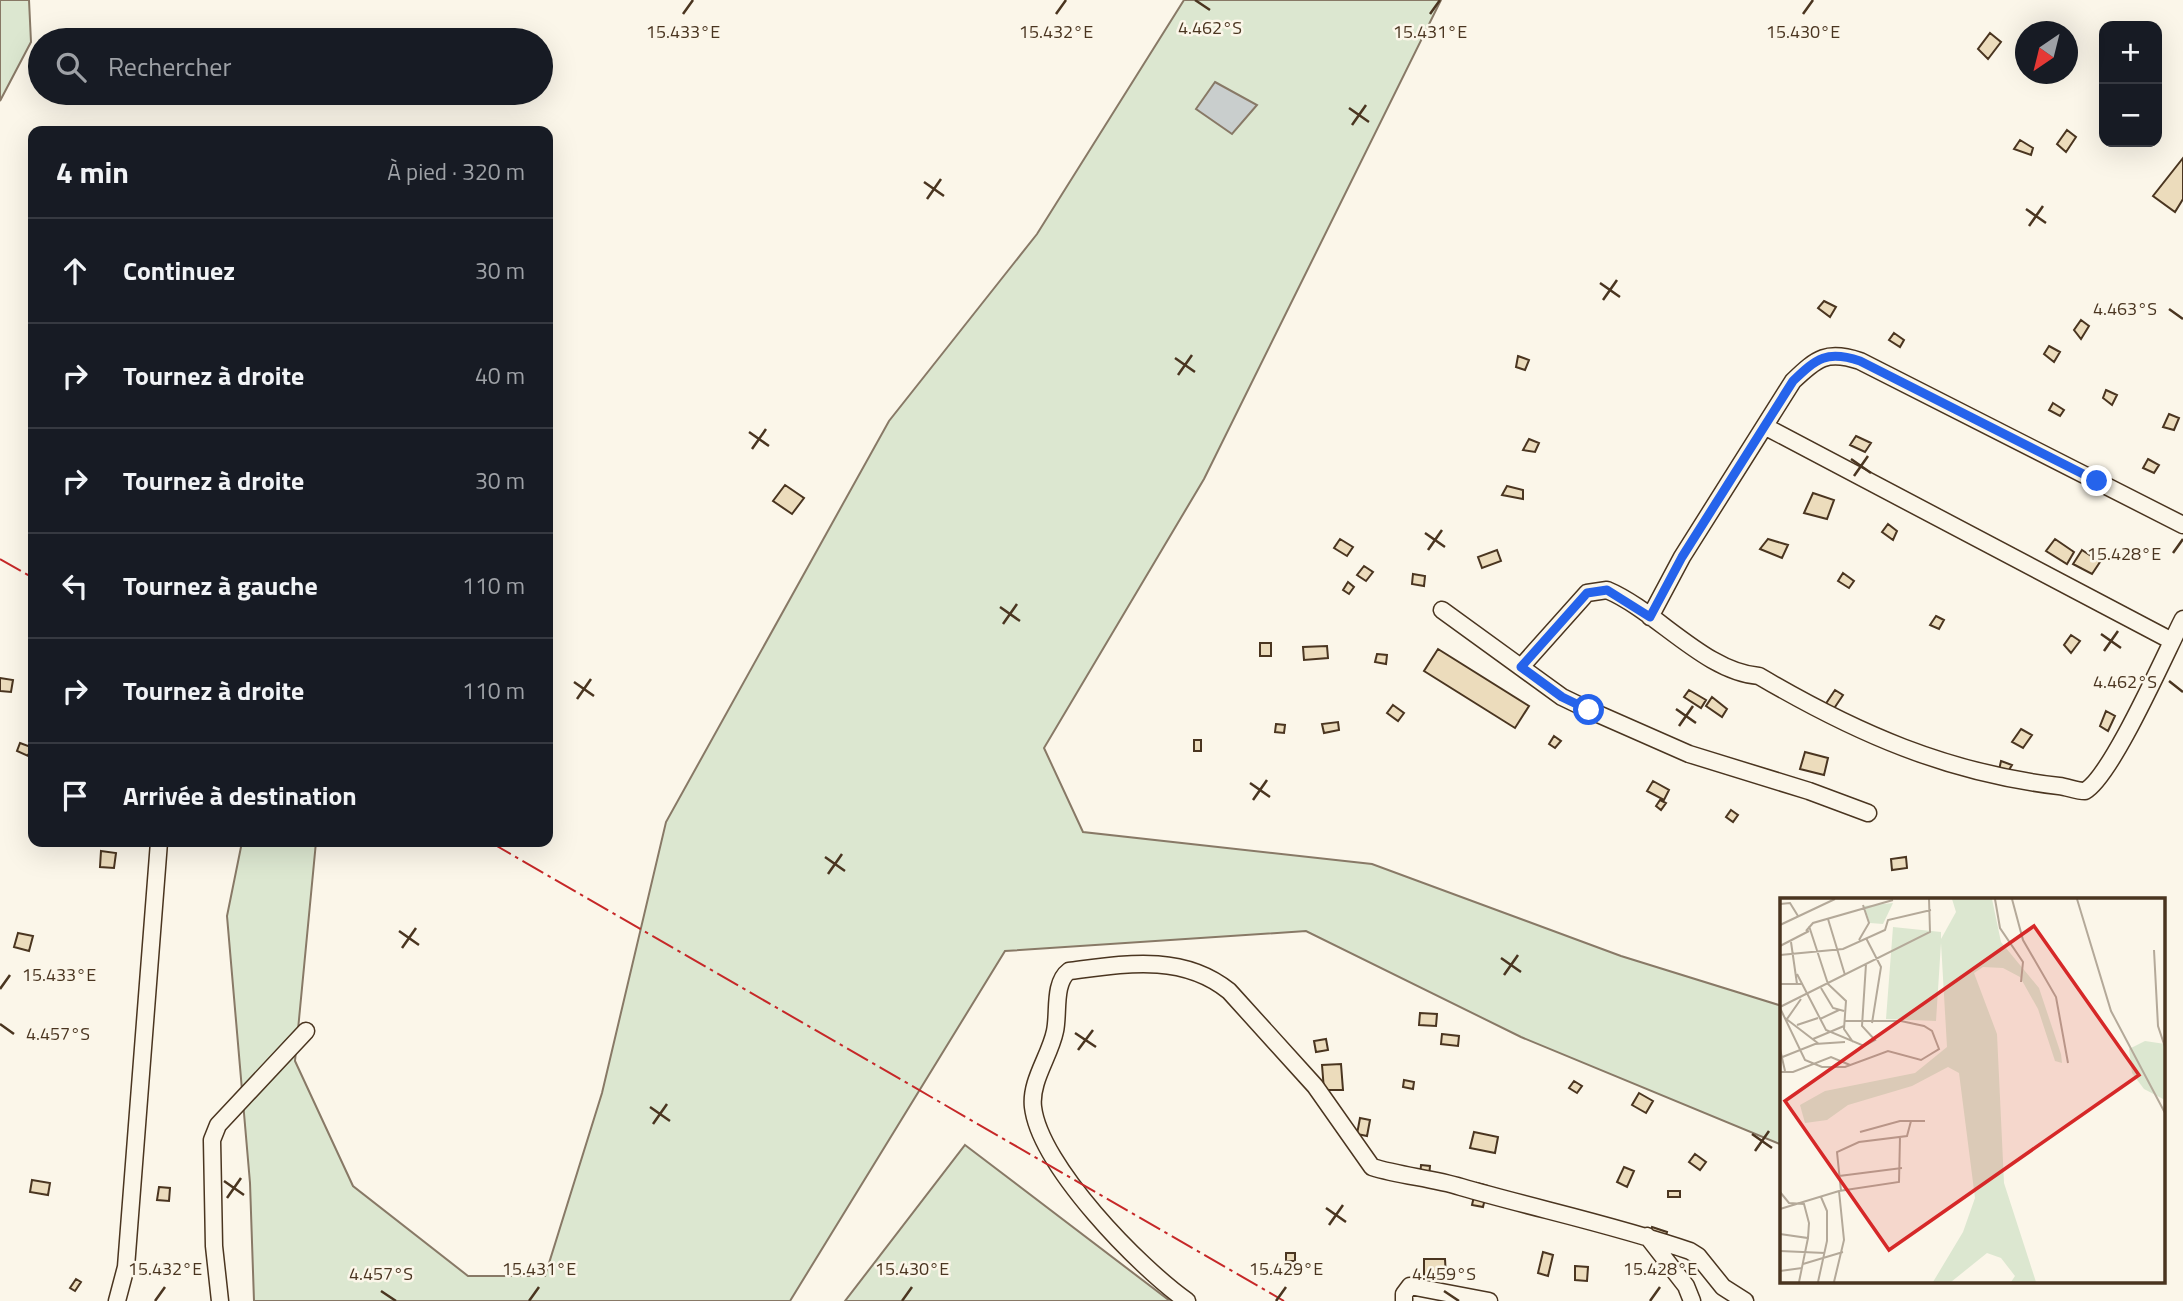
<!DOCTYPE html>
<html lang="fr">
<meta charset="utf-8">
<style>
body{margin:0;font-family:"Titillium Web",sans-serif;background:#20242c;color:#f1f3f6}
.controls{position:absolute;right:21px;top:21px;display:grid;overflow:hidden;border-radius:14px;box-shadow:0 7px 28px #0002}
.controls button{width:63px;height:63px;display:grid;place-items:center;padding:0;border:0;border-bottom:2px solid #363941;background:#171b24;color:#f1f3f6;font:35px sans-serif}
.compass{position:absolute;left:2015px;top:21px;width:63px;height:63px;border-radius:50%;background:#171b24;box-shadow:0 7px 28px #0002;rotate:215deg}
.stop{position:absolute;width:21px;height:21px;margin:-16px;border:5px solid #2563eb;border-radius:50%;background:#fff}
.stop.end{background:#2563eb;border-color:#fff;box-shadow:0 2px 7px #0008}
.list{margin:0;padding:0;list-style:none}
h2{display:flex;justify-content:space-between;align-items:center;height:91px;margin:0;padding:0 28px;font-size:30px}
h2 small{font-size:23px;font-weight:400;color:#9ea1a6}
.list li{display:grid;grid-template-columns:46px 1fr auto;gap:21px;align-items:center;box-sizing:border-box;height:105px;padding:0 28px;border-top:2px solid #363941}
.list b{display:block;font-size:26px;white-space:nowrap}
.list em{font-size:23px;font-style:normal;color:#9ea1a6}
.icon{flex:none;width:38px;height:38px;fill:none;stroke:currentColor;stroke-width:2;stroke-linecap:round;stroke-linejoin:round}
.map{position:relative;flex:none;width:2183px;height:1301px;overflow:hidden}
.search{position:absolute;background:#171b24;box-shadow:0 7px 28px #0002;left:28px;top:28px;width:525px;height:77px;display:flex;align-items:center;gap:18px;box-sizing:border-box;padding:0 24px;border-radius:38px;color:#9ea1a6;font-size:26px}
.panel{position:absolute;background:#171b24;box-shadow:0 7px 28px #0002;left:28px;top:126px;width:525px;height:721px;border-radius:14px}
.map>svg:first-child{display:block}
.green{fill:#dce7d0;stroke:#887966;stroke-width:2}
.water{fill:#c9cecd;stroke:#887966;stroke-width:2}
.building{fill:#ecdcbc;stroke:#4a3520;stroke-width:2}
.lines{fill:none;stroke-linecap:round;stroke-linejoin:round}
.minor-casing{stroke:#4a3520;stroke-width:19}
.minor{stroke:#fbf6e9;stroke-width:16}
.power{stroke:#c62828;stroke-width:2;stroke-dasharray:24 5 3.5 5;stroke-linecap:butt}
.route{stroke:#2563eb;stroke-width:9}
.ticks{fill:none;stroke:#4a3520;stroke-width:2.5}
.inset-road{fill:none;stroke:#b4a999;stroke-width:2}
.view{fill:#d62828;fill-opacity:0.15;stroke:#d62828;stroke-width:3.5}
.inset-edge{fill:none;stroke:#4a3520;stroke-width:3.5}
.ticks-label{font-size:18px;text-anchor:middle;fill:#4a3520;stroke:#fbf6e9;stroke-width:5;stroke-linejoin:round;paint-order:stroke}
</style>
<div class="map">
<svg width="2183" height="1301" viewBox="0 0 2183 1301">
<rect width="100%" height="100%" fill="#fbf6e9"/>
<path class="green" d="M 0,0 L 29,0 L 31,42 L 0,101 Z
M 1184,0 L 1441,0 L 1204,479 L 1044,748 L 1083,832 L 1372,864 L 1621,956 L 1782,1006 L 1782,1145 L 1521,1037 L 1306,931 L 1005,951 L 790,1301 L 254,1301 L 250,1183 L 227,916 L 242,842 L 316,842 L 295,1061 L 353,1186 L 468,1276 L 545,1276 L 602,1093 L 666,822 L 889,421 L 1037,234 Z
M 965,1145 L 1170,1301 L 845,1301 Z"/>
<path class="water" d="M 1215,82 L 1257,105 L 1232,134 L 1196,109 Z"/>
<path class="building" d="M 1990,33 L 2001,42 L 1988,59 L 1978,49 Z
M 2067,130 L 2076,137 L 2066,152 L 2057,144 Z
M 2020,140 L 2033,148 L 2031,155 L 2014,149 Z
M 2183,158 L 2183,199 L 2175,212 L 2153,196 Z
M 1824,301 L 1836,307 L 1830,317 L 1818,308 Z
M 2081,320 L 2089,326 L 2081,339 L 2074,330 Z
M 1894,333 L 1904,340 L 1900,347 L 1889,340 Z
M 2049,346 L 2060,352 L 2054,362 L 2044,354 Z
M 1518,356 L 1529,360 L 1525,370 L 1516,367 Z
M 2106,390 L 2117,395 L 2112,405 L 2103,398 Z
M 2053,403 L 2064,410 L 2060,416 L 2049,410 Z
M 2169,414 L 2179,418 L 2174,430 L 2163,427 Z
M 1856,436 L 1871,443 L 1865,452 L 1850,445 Z
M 1529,439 L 1539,443 L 1535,452 L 1523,450 Z
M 2148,459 L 2159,465 L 2154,473 L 2143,468 Z
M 785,485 L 804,498 L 792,514 L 773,501 Z
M 1507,486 L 1523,490 L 1523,499 L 1502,495 Z
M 1813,493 L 1834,500 L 1827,519 L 1804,513 Z
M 1888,524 L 1897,531 L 1893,540 L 1882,532 Z
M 1340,539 L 1353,547 L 1347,556 L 1334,548 Z
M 1768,539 L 1788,545 L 1782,558 L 1760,549 Z
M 2055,539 L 2074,552 L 2067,564 L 2046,551 Z
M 1497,550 L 1501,561 L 1482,568 L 1478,557 Z
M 2082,550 L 2100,562 L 2092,574 L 2073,564 Z
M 1364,566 L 1373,572 L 1366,581 L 1357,575 Z
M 1843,573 L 1854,581 L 1849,588 L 1838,581 Z
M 1413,574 L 1425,576 L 1424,586 L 1412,584 Z
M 1348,582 L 1354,587 L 1349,594 L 1343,590 Z
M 1936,616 L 1944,620 L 1939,629 L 1930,625 Z
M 2071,635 L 2080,641 L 2071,653 L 2064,645 Z
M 1260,643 L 1271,643 L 1271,656 L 1260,656 Z
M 1327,646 L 1328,658 L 1304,660 L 1303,647 Z
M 1438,649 L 1529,706 L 1515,728 L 1424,671 Z
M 1377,654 L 1387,655 L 1386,664 L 1375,662 Z
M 0,678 L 13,680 L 11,692 L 0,691 Z
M 1689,690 L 1706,700 L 1701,708 L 1684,697 Z
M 1835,690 L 1843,695 L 1833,710 L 1825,705 Z
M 1712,697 L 1727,709 L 1722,717 L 1706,706 Z
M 1393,705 L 1404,713 L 1398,721 L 1387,713 Z
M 2106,711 L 2115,716 L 2108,731 L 2100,726 Z
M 1338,722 L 1339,730 L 1324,733 L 1322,724 Z
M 1276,724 L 1285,725 L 1284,733 L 1275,732 Z
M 2021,729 L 2032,735 L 2023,748 L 2012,742 Z
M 1554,736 L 1561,741 L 1555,748 L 1549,744 Z
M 1194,740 L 1201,740 L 1201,751 L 1194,751 Z
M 20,743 L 31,747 L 28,756 L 17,751 Z
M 1805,752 L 1828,758 L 1824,775 L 1800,769 Z
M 2001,761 L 2012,765 L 2007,773 L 1999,770 Z
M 1653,781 L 1669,790 L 1664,800 L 1647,791 Z
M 1660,800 L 1666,803 L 1661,810 L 1656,806 Z
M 1731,810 L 1738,815 L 1733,822 L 1726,817 Z
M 101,851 L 116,853 L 114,868 L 100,867 Z
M 1906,857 L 1907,868 L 1892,870 L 1891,859 Z
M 18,933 L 33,936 L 29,951 L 14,947 Z
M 1420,1013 L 1437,1014 L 1436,1026 L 1419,1025 Z
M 1442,1034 L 1459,1036 L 1458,1046 L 1441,1044 Z
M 1326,1039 L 1328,1050 L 1316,1052 L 1314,1041 Z
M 1341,1064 L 1343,1090 L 1324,1090 L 1322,1065 Z
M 1404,1080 L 1414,1082 L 1413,1089 L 1403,1087 Z
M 1574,1081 L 1582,1086 L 1577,1093 L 1569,1088 Z
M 1639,1093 L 1653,1101 L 1646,1113 L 1632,1105 Z
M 1360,1118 L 1370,1120 L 1367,1136 L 1357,1134 Z
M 1474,1132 L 1498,1137 L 1495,1153 L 1470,1148 Z
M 1695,1154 L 1706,1162 L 1700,1170 L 1689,1162 Z
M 1421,1165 L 1430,1166 L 1429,1176 L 1420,1176 Z
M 1624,1167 L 1634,1171 L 1627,1187 L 1617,1182 Z
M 32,1180 L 50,1183 L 48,1195 L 30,1192 Z
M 1477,1183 L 1488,1186 L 1483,1207 L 1472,1205 Z
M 159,1187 L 170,1188 L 169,1201 L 157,1200 Z
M 1668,1191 L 1680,1191 L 1680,1197 L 1668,1197 Z
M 1652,1227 L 1667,1232 L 1665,1239 L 1650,1234 Z
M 1543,1252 L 1553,1255 L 1548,1276 L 1538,1273 Z
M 1286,1253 L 1295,1253 L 1295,1261 L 1286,1261 Z
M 1424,1259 L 1445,1259 L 1446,1276 L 1424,1276 Z
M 1575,1266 L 1588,1267 L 1587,1281 L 1575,1280 Z
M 76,1279 L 81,1282 L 75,1291 L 70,1288 Z"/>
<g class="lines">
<g class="minor-casing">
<path id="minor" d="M 1766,427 L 2172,641
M 1442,610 L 1562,697 L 1589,710 L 1689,754 L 1809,791 L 1868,813
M 1650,617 L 1682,557 L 1793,381 C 1817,358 1827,350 1860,361 L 2183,525
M 1521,667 L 1587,593 L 1607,590 C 1657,611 1705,672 1759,676 C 1856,733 1947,773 2059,786 C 2068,787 2076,791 2085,791 C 2112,776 2166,652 2183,619
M 1647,1236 L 1686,1286 L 1692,1301
M 117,1301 L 126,1267 L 159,842
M 220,1301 L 214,1246 L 212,1140 L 218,1125 L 306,1031
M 1187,1301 C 1139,1267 1040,1166 1033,1107 C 1030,1081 1050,1056 1055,1031 C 1059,1013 1053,983 1069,971 C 1124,964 1182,953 1229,991 L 1315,1086 L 1372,1167 C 1401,1176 1432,1178 1461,1187 C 1537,1209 1615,1225 1690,1251 L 1698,1256 L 1723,1287 L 1745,1301
M 1404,1301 L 1404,1294 L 1410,1286 L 1489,1301"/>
</g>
<use href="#minor" class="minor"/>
<path class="power" d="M 0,559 L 33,578
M 490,842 L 1284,1301"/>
</g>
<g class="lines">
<path class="route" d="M 1589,710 L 1562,697 L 1521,667 L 1587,593 L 1607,590 L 1650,617 L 1682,557 L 1793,381 C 1817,358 1827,350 1860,361 L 2097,481"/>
</g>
<path class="ticks" d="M 1195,0 L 1210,10M 683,14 L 693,0M 1056,14 L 1066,0M 1430,14 L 1440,0M 1803,14 L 1813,0M 1349,108 L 1369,122M 1352,125 L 1366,105M 924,182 L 944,196M 927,199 L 941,179M 2026,209 L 2046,223M 2029,226 L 2043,206M 1600,283 L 1620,297M 1603,300 L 1617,280M 2169,309 L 2183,319M 1175,358 L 1195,372M 1178,375 L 1192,355M 749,432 L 769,446M 752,449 L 766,429M 1851,459 L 1871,473M 1854,476 L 1868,456M 1425,533 L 1445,547M 1428,550 L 1442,530M 2173,553 L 2183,539M 1000,607 L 1020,621M 1003,624 L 1017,604M 2101,634 L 2121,648M 2104,651 L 2118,631M 2169,681 L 2183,692M 574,682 L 594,696M 577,699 L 591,679M 1676,709 L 1696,723M 1679,726 L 1693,706M 1250,783 L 1270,797M 1253,800 L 1267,780M 825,857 L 845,871M 828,874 L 842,854M 399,931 L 419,945M 402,948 L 416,928M 1501,958 L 1521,972M 1504,975 L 1518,955M 0,989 L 10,975M 0,1024 L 14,1034M 1075,1033 L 1096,1047M 1078,1050 L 1093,1030M 650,1107 L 670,1121M 653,1124 L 667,1104M 1752,1134 L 1772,1148M 1755,1151 L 1769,1131M 224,1181 L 244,1195M 227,1198 L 241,1178M 1326,1208 L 1346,1222M 1329,1225 L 1343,1205M 381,1291 L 396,1301M 1444,1291 L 1459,1301M 155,1301 L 165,1287M 529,1301 L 539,1287M 902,1301 L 912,1287M 1276,1301 L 1286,1287M 1650,1301 L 1660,1287"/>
<g transform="translate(1780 898)">
<rect width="385" height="385" fill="#fbf6e9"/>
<path d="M 172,1 L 212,1 L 221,44 L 259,90 L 281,156 L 282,165 L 275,163 L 258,111 L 240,79 L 223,70 L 203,69 L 194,75 L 217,136 L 224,285 L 256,384 L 231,384 L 235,378 L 221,360 L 207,355 L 171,384 L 153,384 L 183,334 L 195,300 L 179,175 L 168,169 L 132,188 L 68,207 L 47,222 L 25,225 L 20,207 L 45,193 L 135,175 L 167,149 L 161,45 L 156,123 L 106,121 L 113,29 L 161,34 L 161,41 L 176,14 ZM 113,5 L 103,26 L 90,25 L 84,8 ZM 365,143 L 385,146 L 385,202 L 364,191 L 352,175 L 349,151 Z" fill="#dce7d0"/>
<path class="inset-road" d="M 215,1 L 220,30 L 243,64 L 241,84M 232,1 L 243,42 L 276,99 L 288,165M 297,1 L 331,113 L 385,215M 0,6 L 10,5 L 18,18M 48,21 L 65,77M 0,27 L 55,1M 29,28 L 48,86 L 66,103 L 64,131 L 73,144M 26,33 L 33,25 L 113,2M 86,40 L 101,69 L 92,125M 79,42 L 89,25 L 83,7M 11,44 L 17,86M 0,48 L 29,33M 374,52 L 378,128 L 385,149M 0,57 L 63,51 L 105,32 L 108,22 L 151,12M 17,76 L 46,132 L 84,148 L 95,142 L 82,128 L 86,66M 0,86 L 23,86M 41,90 L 53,110 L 64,113M 0,109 L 150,34 L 149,1M 0,110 L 25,162 L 42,169 L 65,169 L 108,153 L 141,162 L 159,151 L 152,133 L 144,128 L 121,123 L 65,123M 5,120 L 39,146M 7,121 L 21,101M 40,121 L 59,112M 17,127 L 38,120M 33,141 L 64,128M 0,151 L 5,173M 0,160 L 35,146 L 65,144M 0,174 L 13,174 L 51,159 L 70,167M 80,234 L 120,223 L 145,223M 59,278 L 122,270M 61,293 L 57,254 L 79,244 L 127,238 L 131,223M 0,294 L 9,305 L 24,306 L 29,325 L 28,340 L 0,336M 0,311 L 59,293 L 119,284 L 120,239M 0,353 L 45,355M 23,366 L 63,354M 0,373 L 22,370M 19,384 L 28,340M 38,384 L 47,343 L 47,313 L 41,299M 54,384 L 64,342 L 59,293"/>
<path class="view" d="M 254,28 L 359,177 L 109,352 L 5,203 Z"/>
<rect width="385" height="385" class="inset-edge"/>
</g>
<g class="ticks-label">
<text x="1210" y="34">4.462°S</text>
<text x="683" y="38">15.433°E</text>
<text x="1056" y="38">15.432°E</text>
<text x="1430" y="38">15.431°E</text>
<text x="1803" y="38">15.430°E</text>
<text x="2125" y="315">4.463°S</text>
<text x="2124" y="560">15.428°E</text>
<text x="2125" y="688">4.462°S</text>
<text x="59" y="981">15.433°E</text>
<text x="58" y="1040">4.457°S</text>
<text x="165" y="1275">15.432°E</text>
<text x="539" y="1275">15.431°E</text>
<text x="912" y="1275">15.430°E</text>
<text x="1286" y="1275">15.429°E</text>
<text x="1660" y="1275">15.428°E</text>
<text x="381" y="1280">4.457°S</text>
<text x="1444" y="1280">4.459°S</text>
</g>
</svg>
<div class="controls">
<button>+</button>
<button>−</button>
</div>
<svg class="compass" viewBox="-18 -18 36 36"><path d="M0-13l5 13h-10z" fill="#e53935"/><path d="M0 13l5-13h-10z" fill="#9ea1a6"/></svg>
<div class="stop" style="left:1589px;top:710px"></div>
<div class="stop end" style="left:2097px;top:481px"></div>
<div class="search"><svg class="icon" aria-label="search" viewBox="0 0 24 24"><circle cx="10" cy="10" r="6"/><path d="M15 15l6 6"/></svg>Rechercher</div>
<section class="panel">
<h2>4 min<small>À pied · 320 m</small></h2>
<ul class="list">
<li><svg class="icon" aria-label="ahead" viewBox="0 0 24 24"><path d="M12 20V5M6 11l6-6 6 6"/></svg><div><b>Continuez</b></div><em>30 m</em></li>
<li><svg class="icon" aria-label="right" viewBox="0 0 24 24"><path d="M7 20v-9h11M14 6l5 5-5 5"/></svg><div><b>Tournez à droite</b></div><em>40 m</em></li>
<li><svg class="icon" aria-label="right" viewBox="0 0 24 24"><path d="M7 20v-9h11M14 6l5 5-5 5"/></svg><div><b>Tournez à droite</b></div><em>30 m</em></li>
<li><svg class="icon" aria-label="left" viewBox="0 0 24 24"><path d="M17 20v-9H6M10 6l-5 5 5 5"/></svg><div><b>Tournez à gauche</b></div><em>110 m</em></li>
<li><svg class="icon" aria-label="right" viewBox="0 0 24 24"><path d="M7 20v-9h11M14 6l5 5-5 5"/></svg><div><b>Tournez à droite</b></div><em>110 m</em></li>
<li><svg class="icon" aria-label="arrive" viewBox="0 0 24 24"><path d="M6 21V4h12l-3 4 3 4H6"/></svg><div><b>Arrivée à destination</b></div></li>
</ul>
</section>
</div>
